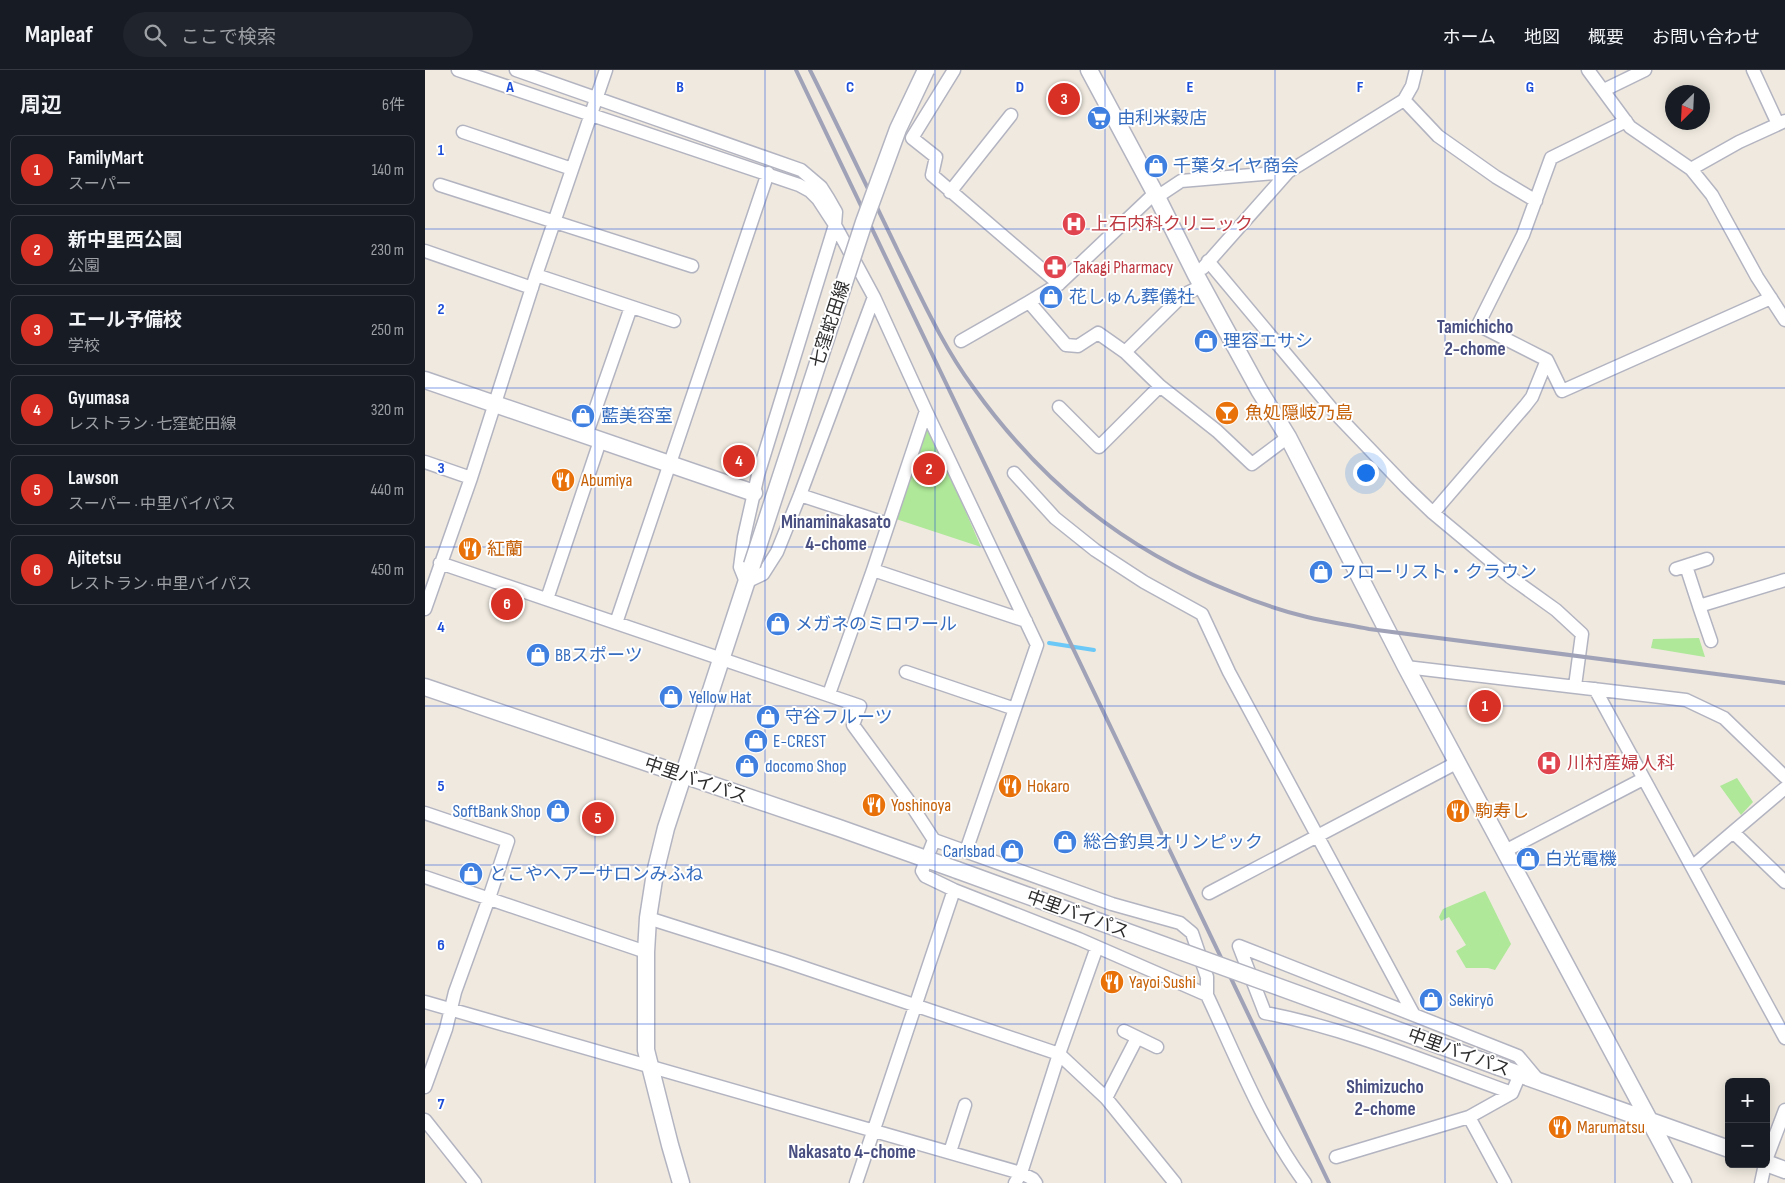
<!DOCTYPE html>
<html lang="ja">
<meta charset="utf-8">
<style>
body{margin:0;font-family:"Sofia Sans Condensed","Noto Sans JP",sans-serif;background:#20242c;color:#f1f3f6}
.controls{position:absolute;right:15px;bottom:15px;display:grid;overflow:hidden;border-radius:8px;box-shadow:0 2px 12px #0003}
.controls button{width:45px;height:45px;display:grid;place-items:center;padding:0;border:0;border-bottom:1px solid #363941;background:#171b24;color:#f1f3f6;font:25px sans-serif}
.compass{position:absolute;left:1240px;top:15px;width:45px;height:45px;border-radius:50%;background:#171b24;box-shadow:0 2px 12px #0003;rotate:204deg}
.you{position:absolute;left:940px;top:402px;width:18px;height:18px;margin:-12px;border:4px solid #fff;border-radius:50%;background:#1a73e8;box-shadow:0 0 0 8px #1a73e833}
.badge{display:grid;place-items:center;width:32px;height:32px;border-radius:50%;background:#d93025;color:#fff;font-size:16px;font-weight:700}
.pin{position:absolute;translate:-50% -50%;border:2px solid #fff;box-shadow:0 1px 5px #0006}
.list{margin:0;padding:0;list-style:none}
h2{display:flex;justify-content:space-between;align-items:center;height:65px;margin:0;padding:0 20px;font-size:21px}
h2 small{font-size:16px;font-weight:400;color:#9ea1a6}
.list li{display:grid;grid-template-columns:32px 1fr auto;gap:15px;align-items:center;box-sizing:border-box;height:70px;margin:0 10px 10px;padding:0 10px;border:1px solid #363941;border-radius:8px}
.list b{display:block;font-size:19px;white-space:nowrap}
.list p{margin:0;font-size:16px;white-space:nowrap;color:#9ea1a6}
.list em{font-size:16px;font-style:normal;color:#9ea1a6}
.icon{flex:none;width:28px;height:28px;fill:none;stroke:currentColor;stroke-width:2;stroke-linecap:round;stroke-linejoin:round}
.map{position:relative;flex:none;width:1360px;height:1113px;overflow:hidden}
header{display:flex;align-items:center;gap:30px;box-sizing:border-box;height:70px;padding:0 25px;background:#171b24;border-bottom:1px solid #363941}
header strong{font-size:24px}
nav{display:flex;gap:28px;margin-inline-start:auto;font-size:18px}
.search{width:350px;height:45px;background:#20242c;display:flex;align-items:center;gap:12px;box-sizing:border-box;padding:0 18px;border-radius:28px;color:#9ea1a6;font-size:19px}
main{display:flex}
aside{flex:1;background:#171b24}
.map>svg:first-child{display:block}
.green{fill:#aee898}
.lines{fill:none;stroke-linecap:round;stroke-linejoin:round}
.stream{stroke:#6cc8f6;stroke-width:4}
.minor-casing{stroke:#b3b4c1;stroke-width:15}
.tertiary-casing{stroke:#b3b4c1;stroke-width:19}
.minor{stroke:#fff;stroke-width:12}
.tertiary{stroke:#fff;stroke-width:16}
.rail{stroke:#a0a2b8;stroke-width:4}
.tertiary-bridge-casing{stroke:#b3b4c1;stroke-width:19;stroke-linecap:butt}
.tertiary-bridge{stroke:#fff;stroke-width:16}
.grid{fill:none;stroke:#1d4ed8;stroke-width:1;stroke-opacity:0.55}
.labels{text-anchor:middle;stroke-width:4;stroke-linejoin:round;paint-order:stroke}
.shop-label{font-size:18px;fill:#366cbe;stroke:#fff;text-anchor:start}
.health-label{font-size:18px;fill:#be3a42;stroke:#fff;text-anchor:start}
.street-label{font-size:18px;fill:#2d2d2d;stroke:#fff}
.food-label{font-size:18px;fill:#c56008;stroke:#fff;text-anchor:start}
.neighbourhood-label{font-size:19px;font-weight:bold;fill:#494f81;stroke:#fff}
.grid-label{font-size:16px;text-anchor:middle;font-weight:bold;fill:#1d4ed8;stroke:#fff;stroke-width:4;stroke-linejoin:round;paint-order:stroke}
</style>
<header>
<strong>Mapleaf</strong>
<div class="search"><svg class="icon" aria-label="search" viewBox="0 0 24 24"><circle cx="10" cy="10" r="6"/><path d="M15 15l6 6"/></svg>ここで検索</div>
<nav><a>ホーム</a><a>地図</a><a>概要</a><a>お問い合わせ</a></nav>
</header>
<main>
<aside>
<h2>周辺<small>6件</small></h2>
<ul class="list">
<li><span class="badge">1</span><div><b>FamilyMart</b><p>スーパー</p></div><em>140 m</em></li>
<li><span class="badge">2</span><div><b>新中里西公園</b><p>公園</p></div><em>230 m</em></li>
<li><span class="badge">3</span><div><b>エール予備校</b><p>学校</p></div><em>250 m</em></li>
<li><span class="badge">4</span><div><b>Gyumasa</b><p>レストラン · 七窪蛇田線</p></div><em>320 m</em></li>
<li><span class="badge">5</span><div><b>Lawson</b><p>スーパー · 中里バイパス</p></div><em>440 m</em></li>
<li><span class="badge">6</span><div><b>Ajitetsu</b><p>レストラン · 中里バイパス</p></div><em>450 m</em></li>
</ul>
</aside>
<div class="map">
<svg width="1360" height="1113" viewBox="0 0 1360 1113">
<rect width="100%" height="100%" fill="#efe9df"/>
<path class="green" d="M 501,350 L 556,477 L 468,448 Z
M 1274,568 L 1280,587 L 1226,578 L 1228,569 Z
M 1312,708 L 1328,732 L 1316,745 L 1295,716 Z
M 1060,821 L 1086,874 L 1070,900 L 1063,898 L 1041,898 L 1031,881 L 1041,875 L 1024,847 L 1016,851 L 1014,847 L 1018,839 Z"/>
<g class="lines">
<path class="stream" d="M 624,573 L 669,580"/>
<g class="minor-casing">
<path id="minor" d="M 33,0 L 374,115 L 385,121 L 393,129 L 410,155 L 449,227 L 501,341 L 612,575 L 541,781
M 91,0 L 376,100 L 396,117 L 403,128 L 411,142 L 410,155 L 333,405 L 319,467 L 315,497 L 321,512 L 338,504 L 352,482 L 375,425 L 449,227
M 529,0 L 487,68 L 511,87 L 507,105 L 634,214 L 604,232 L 641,275 L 653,276 L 673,263 L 700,282 L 735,316 L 792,361 L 827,394 L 863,367
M 1163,0 L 1205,57 L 1266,99 L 1287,125 L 1332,207 L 1360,250
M 1328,0 L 1353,54
M 1179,20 L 1220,0
M 979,30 L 1013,66 L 1071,107 L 1111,131
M 1201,51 L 1126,88 L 1098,165 L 1053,255 L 1122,290 L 1137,321 L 1346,228
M 38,62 L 147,99
M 1266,99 L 1314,72 L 1360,51
M 15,115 L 267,196
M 525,122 L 586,45
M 732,127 L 756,111 L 863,102 L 979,30 L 987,16 L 991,0
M 0,181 L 107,218
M 783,191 L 912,345 L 981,417 L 1008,443 L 1085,507 L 1131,540 L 1157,564 L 1150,616
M 778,198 L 863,102
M 111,205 L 249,251
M 634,214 L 730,123
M 536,271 L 604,232
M 700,282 L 758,225 L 777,216
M 634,337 L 674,377 L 735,316
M 161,366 L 206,237
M 0,392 L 46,408
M 589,403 L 630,448 L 670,480 L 719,512 L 777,544 L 804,602 L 989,945
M 375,425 L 463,454
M 1008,443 L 1100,336 L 1107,327 L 1122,290
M 15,493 L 435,636 L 428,655 L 483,730 L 509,770 L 687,834 L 755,853 L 767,863 L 782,907 L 782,925
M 1261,496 L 1274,536 L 1360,510
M 1251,499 L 1282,489
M 448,500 L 601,551
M 122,529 L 175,371
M 1274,536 L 1286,571
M 0,539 L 46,408 L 111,205 L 181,0
M 191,553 L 343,103
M 981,597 L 1261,630 L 1299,648 L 1360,707
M 481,602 L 590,639
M 1170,619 L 1360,968
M 404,624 L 448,500 L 501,341
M 0,743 L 83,771 L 64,828 L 30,922 L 21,959 L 0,1017
M 1308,762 L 1360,718
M 509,770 L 497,801 L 500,806 L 529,820 L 654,869 L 782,925 C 812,989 838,1056 880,1113
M 1080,781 L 1218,709
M 1267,797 L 1308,762 L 1360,812
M 0,807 L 221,882
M 784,823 L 1033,692
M 223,848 L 359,891 L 634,984 L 681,1028 L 750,1113
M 0,932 L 596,1103 L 608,1109 L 611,1113
M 699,961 L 732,977
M 1087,1023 C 1006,994 925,959 840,943 L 814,876 L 1093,986 L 1114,1011
M 681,1028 L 712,968
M 0,1050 L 50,1113
M 525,1082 L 540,1035
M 911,1087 L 1044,1047
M 1341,1090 L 1360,1040
M 431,1113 L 529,820
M 590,1113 L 596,1103 L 634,984 L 672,877
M 1080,1113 L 1044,1047 L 1087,1023 L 1095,1004
M 1336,1113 L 1340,1094"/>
</g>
<g class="tertiary-casing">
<path id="tertiary" d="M 664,0 L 730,123 L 771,205 L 834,320 L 863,367 L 981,597 L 1258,1113
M 0,310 L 329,423
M 0,617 L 414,758 L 532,800
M 1074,997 L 1304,1079
M 1341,1093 L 1360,1100
M 256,1113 L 245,1075 L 221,980 L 221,882 L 223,848 L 230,803 L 241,758 L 327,495"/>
</g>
<use href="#minor" class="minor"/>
<use href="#tertiary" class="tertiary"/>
<path class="rail" d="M 371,0 L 904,1113
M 385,0 C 415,60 444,121 473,181 C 496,227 517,275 548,317 C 616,412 698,479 807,522 C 831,532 857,541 882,547 C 903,552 924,555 944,559 L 1360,613"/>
<g class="tertiary-bridge-casing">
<path id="tertiary-bridge" d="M 327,495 L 439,152 L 473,59 L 501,0
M 532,800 L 1074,997"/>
</g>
<use href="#tertiary-bridge" class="tertiary-bridge"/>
</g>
<path class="grid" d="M 170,0 L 170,1113M 340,0 L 340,1113M 510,0 L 510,1113M 680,0 L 680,1113M 850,0 L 850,1113M 1020,0 L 1020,1113M 1190,0 L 1190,1113M 0,159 L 1360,159M 0,318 L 1360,318M 0,477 L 1360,477M 0,636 L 1360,636M 0,795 L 1360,795M 0,954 L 1360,954"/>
<defs>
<g id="supermarket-disc" transform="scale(1.25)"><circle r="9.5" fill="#3f7fe0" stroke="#fff"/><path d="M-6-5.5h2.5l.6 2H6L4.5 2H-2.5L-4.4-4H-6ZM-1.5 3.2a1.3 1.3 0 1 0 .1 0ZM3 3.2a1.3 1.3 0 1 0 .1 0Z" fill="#fff"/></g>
<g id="shop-disc" transform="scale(1.25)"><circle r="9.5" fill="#3f7fe0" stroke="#fff"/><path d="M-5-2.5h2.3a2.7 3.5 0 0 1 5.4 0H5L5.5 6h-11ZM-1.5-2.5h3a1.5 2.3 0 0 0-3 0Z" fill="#fff"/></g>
<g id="hospital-disc" transform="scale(1.25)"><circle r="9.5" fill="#e0444e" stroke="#fff"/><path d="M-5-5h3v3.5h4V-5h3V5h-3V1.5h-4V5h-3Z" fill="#fff"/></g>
<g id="pharmacy-disc" transform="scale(1.25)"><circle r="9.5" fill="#e0444e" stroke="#fff"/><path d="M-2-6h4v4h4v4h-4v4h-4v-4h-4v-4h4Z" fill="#fff"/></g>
<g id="bar-disc" transform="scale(1.25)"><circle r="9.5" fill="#e8710a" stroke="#fff"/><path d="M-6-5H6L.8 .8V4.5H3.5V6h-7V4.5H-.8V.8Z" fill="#fff"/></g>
<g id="restaurant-disc" transform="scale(1.25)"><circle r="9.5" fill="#e8710a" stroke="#fff"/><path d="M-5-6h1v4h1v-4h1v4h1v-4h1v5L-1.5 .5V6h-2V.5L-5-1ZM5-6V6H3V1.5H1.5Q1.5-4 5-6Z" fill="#fff"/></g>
</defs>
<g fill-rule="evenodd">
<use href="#supermarket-disc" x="674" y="48"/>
<use href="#shop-disc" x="731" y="96"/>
<use href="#hospital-disc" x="649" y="154"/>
<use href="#pharmacy-disc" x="630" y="197"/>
<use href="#shop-disc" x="626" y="227"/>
<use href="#shop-disc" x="781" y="271"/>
<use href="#bar-disc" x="802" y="343"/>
<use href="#shop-disc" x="158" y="346"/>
<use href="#restaurant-disc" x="138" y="410"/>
<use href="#restaurant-disc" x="45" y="479"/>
<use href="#shop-disc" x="896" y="502"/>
<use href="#shop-disc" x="353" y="554"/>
<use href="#shop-disc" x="113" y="585"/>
<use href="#shop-disc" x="246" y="627"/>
<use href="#shop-disc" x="343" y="647"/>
<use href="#shop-disc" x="331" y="671"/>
<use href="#hospital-disc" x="1124" y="693"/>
<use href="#shop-disc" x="322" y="696"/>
<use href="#restaurant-disc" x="585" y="716"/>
<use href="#restaurant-disc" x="449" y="735"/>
<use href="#shop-disc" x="133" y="741"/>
<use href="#restaurant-disc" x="1033" y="741"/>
<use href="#shop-disc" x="640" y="772"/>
<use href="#shop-disc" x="587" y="781"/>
<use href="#shop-disc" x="1103" y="789"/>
<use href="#shop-disc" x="46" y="804"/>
<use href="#restaurant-disc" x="687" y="912"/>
<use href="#shop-disc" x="1006" y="930"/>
<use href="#restaurant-disc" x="1135" y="1057"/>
</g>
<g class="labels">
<g class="shop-label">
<text x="692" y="54">由利米穀店</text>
<text x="748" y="102">千葉タイヤ商会</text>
<text x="644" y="233">花しゅん葬儀社</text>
<text x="798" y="277">理容エサシ</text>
<text x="176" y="352">藍美容室</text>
<text x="914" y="508">フローリスト・クラウン</text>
<text x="370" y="560">メガネのミロワール</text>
<text x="130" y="591">BBスポーツ</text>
<text x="264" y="633">Yellow Hat</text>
<text x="360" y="653">守谷フルーツ</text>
<text x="348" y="677">E-CREST</text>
<text x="340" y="702">docomo Shop</text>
<text x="116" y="747" text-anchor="end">SoftBank Shop</text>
<text x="658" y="778">総合釣具オリンピック</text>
<text x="570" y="787" text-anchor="end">Carlsbad</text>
<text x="1120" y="795">白光電機</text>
<text x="64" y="810">とこやヘアーサロンみふね</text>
<text x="1024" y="936">Sekiryō</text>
</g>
<g class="health-label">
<text x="666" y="160">上石内科クリニック</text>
<text x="648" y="203">Takagi Pharmacy</text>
<text x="1142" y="699">川村産婦人科</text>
</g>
<g class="street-label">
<text transform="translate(405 254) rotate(-72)" y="6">七窪蛇田線</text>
<text transform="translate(271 710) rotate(19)" y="6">中里バイパス</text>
<text transform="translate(653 844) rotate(20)" y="6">中里バイパス</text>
<text transform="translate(1034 982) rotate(20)" y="6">中里バイパス</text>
</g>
<g class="food-label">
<text x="820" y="349">魚処隠岐乃島</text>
<text x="156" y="416">Abumiya</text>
<text x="62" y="485">紅蘭</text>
<text x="602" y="722">Hokaro</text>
<text x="466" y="741">Yoshinoya</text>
<text x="1050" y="747">駒寿し</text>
<text x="704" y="918">Yayoi Sushi</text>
<text x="1152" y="1063">Marumatsu</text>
</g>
<g class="neighbourhood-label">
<text x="1050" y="263">Tamichicho<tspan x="1050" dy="22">2-chome</tspan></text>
<text x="411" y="458">Minaminakasato<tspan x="411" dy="22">4-chome</tspan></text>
<text x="960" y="1023">Shimizucho<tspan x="960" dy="22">2-chome</tspan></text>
<text x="427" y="1088">Nakasato 4-chome</text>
</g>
</g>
<g class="grid-label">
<text x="85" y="22">A</text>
<text x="255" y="22">B</text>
<text x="425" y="22">C</text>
<text x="595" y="22">D</text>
<text x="765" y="22">E</text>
<text x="935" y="22">F</text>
<text x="1105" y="22">G</text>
<text x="16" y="85">1</text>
<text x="16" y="244">2</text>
<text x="16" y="403">3</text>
<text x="16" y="562">4</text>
<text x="16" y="721">5</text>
<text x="16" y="880">6</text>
<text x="16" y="1039">7</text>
</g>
</svg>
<div class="controls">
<button>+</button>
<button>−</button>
</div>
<svg class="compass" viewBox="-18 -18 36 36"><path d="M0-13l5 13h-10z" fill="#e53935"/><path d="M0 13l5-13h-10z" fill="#9ea1a6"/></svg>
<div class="you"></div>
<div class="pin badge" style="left:1060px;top:636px">1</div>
<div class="pin badge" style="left:504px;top:399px">2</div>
<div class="pin badge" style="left:639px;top:29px">3</div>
<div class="pin badge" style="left:314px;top:391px">4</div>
<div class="pin badge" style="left:173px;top:748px">5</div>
<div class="pin badge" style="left:82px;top:534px">6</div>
</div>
</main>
